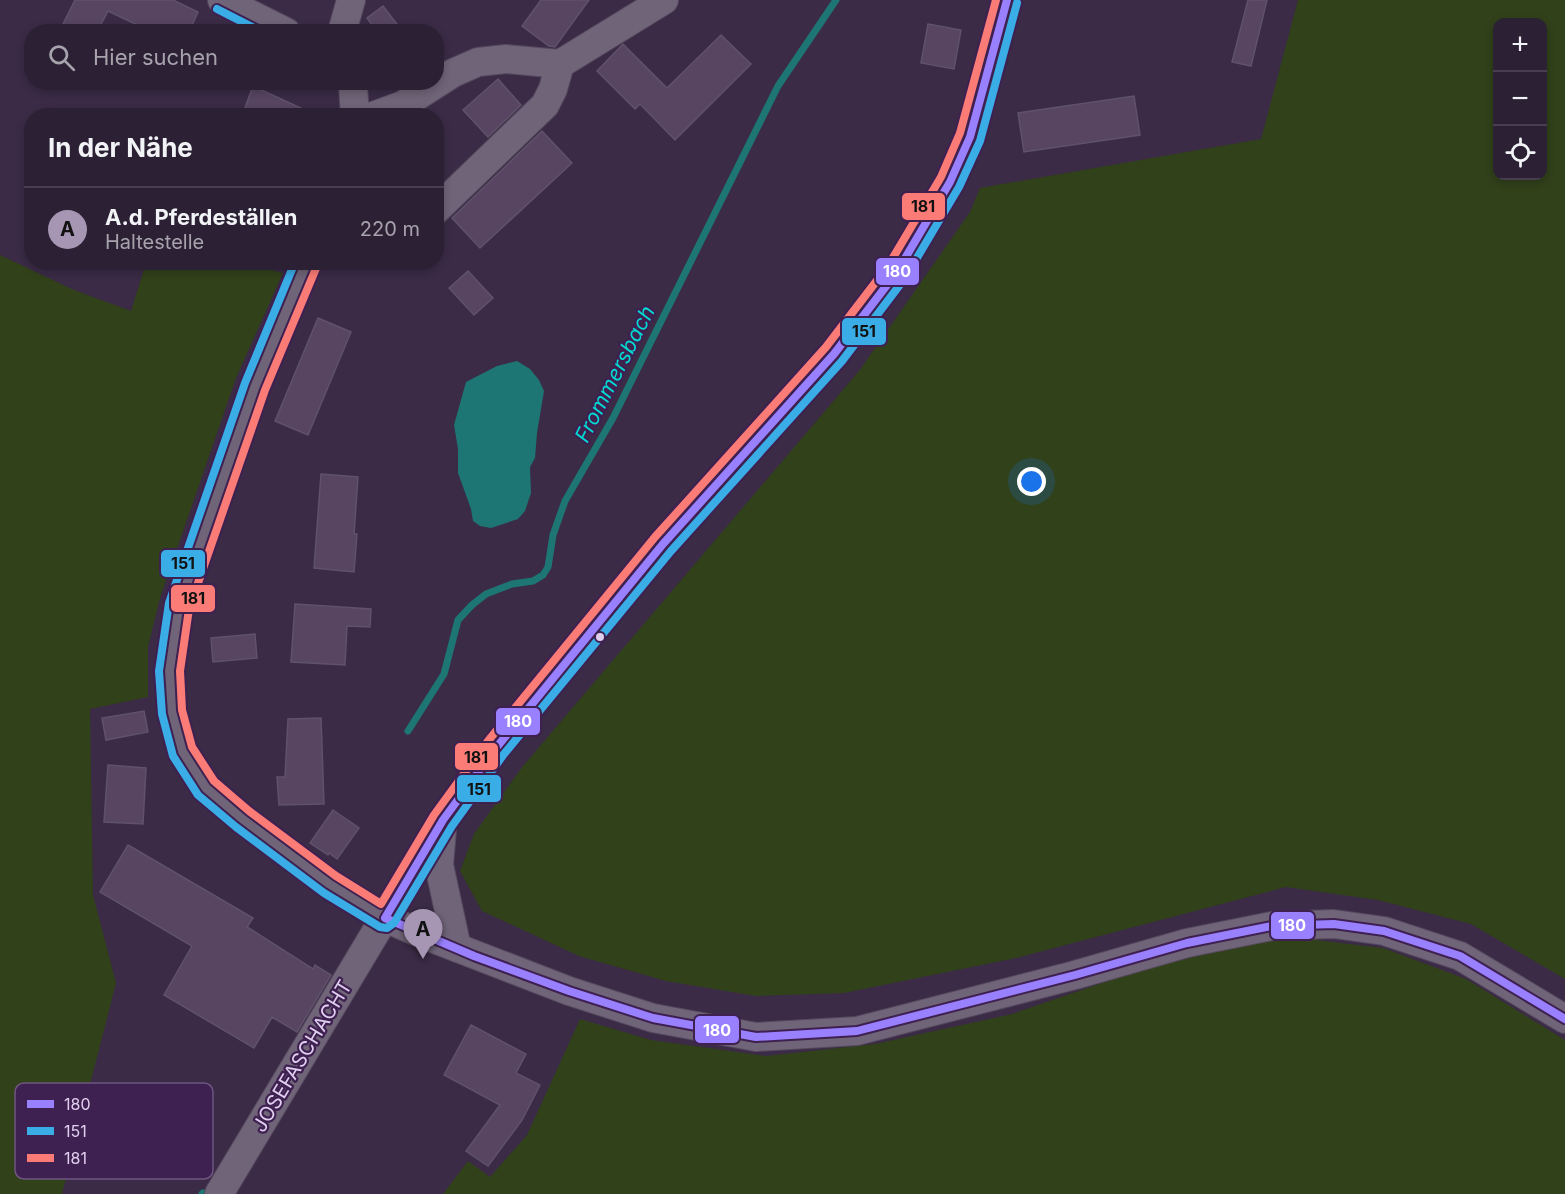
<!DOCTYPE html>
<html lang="de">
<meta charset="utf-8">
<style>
body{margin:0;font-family:Inter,sans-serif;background:#34283c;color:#f1f3f6}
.controls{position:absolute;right:18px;top:18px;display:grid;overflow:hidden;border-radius:12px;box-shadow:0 3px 9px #0003}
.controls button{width:54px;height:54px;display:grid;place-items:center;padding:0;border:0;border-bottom:2px solid #483e4f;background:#2c2034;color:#f1f3f6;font:30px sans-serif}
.you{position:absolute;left:1032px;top:482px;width:21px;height:21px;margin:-15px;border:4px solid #fff;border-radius:50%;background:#1a73e8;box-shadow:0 0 0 9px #1a73e833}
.badge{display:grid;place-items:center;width:39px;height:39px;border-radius:50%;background:#a696b3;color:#111;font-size:20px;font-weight:700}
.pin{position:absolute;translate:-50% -50px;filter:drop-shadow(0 2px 3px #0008)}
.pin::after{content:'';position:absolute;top:32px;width:21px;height:18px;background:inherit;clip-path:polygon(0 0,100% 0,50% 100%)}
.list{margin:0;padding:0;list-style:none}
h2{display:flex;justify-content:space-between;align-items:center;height:78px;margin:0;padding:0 24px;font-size:26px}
h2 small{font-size:20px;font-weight:400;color:#a6a3ac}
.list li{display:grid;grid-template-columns:39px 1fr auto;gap:18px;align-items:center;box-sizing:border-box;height:84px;padding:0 24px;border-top:2px solid #483e4f}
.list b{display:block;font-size:22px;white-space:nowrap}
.list p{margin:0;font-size:20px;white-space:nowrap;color:#a6a3ac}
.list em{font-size:20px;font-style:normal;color:#a6a3ac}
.icon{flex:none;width:33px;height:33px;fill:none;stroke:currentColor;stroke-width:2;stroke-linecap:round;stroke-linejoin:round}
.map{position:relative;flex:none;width:1565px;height:1194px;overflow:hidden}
.search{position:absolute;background:#2c2034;box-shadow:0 3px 9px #0003;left:24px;top:24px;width:420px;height:66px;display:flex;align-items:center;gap:15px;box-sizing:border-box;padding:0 21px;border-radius:24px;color:#a6a3ac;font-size:22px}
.panel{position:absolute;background:#2c2034;box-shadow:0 3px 9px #0003;left:24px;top:108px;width:420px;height:162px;border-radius:24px}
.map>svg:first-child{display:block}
.green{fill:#31411a;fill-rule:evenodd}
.water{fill:#1d7674}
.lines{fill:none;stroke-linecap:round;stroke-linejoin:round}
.stream{stroke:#1d7674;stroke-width:7}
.building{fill:#574562;stroke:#60526a;stroke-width:1.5}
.minor-casing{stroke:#55485e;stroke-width:30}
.minor{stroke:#706478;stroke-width:28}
.bus-1-casing{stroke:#3e2051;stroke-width:12}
.bus-2-casing{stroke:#3e2051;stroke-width:12}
.bus-3-casing{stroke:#3e2051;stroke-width:12}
.bus-1{stroke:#9980ff;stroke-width:8}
.bus-2{stroke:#3aace6;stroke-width:8}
.bus-3{stroke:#fb7c76;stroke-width:8}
.bus-dot{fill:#e0cfee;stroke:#3e2051;stroke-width:2}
.labels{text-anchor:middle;stroke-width:4.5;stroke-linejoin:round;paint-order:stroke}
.street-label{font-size:20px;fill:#e0cfee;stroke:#3e2051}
.water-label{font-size:21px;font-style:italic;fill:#03dad2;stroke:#3e2051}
.key{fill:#3e2051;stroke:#6f5580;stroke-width:1.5}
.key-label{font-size:16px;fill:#e0cfee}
.line-badge{stroke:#3e2051;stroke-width:2}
.badge-label{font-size:16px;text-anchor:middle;font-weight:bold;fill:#fff}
.pale-badge-label{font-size:16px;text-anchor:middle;font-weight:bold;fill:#111}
</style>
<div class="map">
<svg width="1565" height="1194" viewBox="0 0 1565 1194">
<rect width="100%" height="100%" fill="#3b2b46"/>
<path class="green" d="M 1298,0 L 1565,0 L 1565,979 L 1471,924 L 1378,900 L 1286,887 L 1016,958 L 844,993 L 756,996 L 666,981 L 579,956 L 482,911 L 460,871 L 474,834 L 523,766 L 859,371 L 970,212 L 980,188 L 1261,139 ZM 1498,22 L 1542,22 L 1542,176 L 1498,176 Z
M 0,255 L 74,290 L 131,311 L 146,263 L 244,263 L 283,273 L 236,378 L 160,598 L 148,647 L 148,697 L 90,709 L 93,895 L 116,983 L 62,1194 L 0,1194 Z
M 1307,939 L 1383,948 L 1466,979 L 1565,1040 L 1565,1194 L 443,1194 L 468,1161 L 490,1177 L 527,1135 L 580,1019 L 651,1040 L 766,1056 L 875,1044 L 1012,1014 L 1166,961 L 1258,942 Z"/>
<path class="water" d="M 517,361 L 530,369 L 539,380 L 544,391 L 537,433 L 535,458 L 530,467 L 531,493 L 525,511 L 518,519 L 491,528 L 480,526 L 473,521 L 471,509 L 458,473 L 458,449 L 454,425 L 466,382 L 497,366 Z"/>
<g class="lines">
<path class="stream" d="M 408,731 L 444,674 L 458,620 L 472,605 L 486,594 L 512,584 L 533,581 L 543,575 L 548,567 L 553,535 L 565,501 L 613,418 L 778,86 L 836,0
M 202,1194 L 203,1193"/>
</g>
<path class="building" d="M 75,0 L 173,0 L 198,12 L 189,32 L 179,32 L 164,25 L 162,32 L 152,32 L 108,11 L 97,32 L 59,32 Z
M 541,0 L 589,0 L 555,47 L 549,46 L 522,26 Z
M 1248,0 L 1267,0 L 1251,66 L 1232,62 Z
M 383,6 L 403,32 L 377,32 L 367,18 Z
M 928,24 L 961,30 L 954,69 L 921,63 Z
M 721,35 L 751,64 L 675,140 L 640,104 L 635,109 L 597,71 L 623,44 L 667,88 Z
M 498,79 L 521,105 L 488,137 L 463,110 Z
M 253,86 L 318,116 L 242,116 Z
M 1134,96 L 1140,135 L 1024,152 L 1018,113 Z
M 542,131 L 572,163 L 480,248 L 452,218 Z
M 468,271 L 493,298 L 474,315 L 449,288 Z
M 318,318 L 351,332 L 308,435 L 275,421 Z
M 321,474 L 358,477 L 354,534 L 357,534 L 354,572 L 314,568 Z
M 295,604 L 371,609 L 370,627 L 347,626 L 345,665 L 291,662 Z
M 255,634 L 257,658 L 213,662 L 211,638 Z
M 144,711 L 148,732 L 106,740 L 102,718 Z
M 321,718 L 324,804 L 279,805 L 277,777 L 285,777 L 288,719 Z
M 108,765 L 146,768 L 143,824 L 104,822 Z
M 333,810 L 359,828 L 337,859 L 329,853 L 328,855 L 310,843 Z
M 128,845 L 253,918 L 247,927 L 313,969 L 315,965 L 331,975 L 297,1032 L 272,1017 L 254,1048 L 164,995 L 192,946 L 100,892 Z
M 471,1025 L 526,1054 L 516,1073 L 540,1085 L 522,1120 L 488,1166 L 466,1151 L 500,1105 L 444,1075 Z"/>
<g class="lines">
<g class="minor-casing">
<path id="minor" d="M 222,0 L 286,32
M 342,32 L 351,0
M 351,82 L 353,86 L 355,116
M 373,116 L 403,105 L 453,73 L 478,62 L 506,59 L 560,64 L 664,0
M 436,210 L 545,105 L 553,89 L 560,64
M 307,262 L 255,386 L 200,542 L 179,606 L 169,671 L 172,712 L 182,751 L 206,788 L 242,819 L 330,885 L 385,918 L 424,935 L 569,991 L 653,1018 L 756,1037 L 857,1031 L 1075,975 L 1187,943 L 1272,926 L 1334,924 L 1384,931 L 1460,956 L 1565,1019
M 442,830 L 439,865 L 457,948
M 219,1194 L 443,820 L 496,748 L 663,544 L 834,354 L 897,272 L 950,182 L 970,137 L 1007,0"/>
</g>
<use href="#minor" class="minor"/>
<g class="bus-1-casing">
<path id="bus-1" d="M 1007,0 L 970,137 L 950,182 L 897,272 L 834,354 L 663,544 L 496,748 L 443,820 L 385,918 L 474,956 L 569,991 L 653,1018 L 756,1037 L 857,1031 L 1075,975 L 1187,943 L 1272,926 L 1334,924 L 1384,931 L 1460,956 L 1565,1019"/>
</g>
<g class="bus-2-casing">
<path id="bus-2" d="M 217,9 L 262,32
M 295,262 L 245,383 L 169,603 L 159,671 L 162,714 L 173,756 L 198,795 L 236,827 L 324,893 L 380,927 L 387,928 L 394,923 L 452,826 L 504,754 L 671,551 L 842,361 L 905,278 L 959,187 L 980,141 L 1017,3"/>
</g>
<g class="bus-3-casing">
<path id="bus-3" d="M 317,266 L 265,390 L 189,609 L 180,671 L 182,710 L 192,747 L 214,781 L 249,811 L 336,876 L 381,904 L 434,815 L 488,741 L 655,537 L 826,347 L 888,266 L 941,177 L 960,133 L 996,0"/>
</g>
<use href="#bus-1" class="bus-1"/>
<use href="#bus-2" class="bus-2"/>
<use href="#bus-3" class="bus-3"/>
</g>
<circle class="bus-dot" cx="600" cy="637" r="5"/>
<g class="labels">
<g class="street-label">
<text transform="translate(302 1056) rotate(-59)" y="7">JOSEFASCHACHT</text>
</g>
<g class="water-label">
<text transform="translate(615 374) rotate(-63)" y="7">Frommersbach</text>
</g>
</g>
<rect x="15" y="1083" width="198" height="96" rx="9" class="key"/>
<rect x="27" y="1100" width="27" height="8" fill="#9980ff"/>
<rect x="27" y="1127" width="27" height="8" fill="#3aace6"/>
<rect x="27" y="1154" width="27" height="8" fill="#fb7c76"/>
<g class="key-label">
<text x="64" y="1110">180</text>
<text x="64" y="1137">151</text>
<text x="64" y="1164">181</text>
</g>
<g class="line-badge">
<rect x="901" y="192" width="45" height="29" rx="6" fill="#fb7c76"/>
<rect x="875" y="257" width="45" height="29" rx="6" fill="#9980ff"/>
<rect x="841" y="317" width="46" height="29" rx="6" fill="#3aace6"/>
<rect x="160" y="549" width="46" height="29" rx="6" fill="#3aace6"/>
<rect x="170" y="584" width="46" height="29" rx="6" fill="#fb7c76"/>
<rect x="495" y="707" width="46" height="29" rx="6" fill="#9980ff"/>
<rect x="454" y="742" width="45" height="29" rx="6" fill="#fb7c76"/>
<rect x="456" y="774" width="46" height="29" rx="6" fill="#3aace6"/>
<rect x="1270" y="911" width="45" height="29" rx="6" fill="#9980ff"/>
<rect x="694" y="1015" width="46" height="29" rx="6" fill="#9980ff"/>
</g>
<g class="badge-label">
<text x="897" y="277">180</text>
<text x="518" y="727">180</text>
<text x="1292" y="931">180</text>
<text x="717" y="1036">180</text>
</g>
<g class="pale-badge-label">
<text x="923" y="212">181</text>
<text x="864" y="337">151</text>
<text x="183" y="569">151</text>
<text x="193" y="604">181</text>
<text x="476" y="763">181</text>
<text x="479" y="795">151</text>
</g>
</svg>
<div class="controls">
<button>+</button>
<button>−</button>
<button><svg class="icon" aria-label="locate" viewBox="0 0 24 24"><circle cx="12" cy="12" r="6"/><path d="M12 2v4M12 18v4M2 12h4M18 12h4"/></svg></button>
</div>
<div class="you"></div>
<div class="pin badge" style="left:423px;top:959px">A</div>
<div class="search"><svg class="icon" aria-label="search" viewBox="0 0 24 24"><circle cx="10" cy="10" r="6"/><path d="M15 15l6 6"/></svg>Hier suchen</div>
<section class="panel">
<h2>In der Nähe<small></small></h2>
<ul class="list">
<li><span class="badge">A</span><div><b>A.d. Pferdeställen</b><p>Haltestelle</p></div><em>220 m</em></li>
</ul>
</section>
</div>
